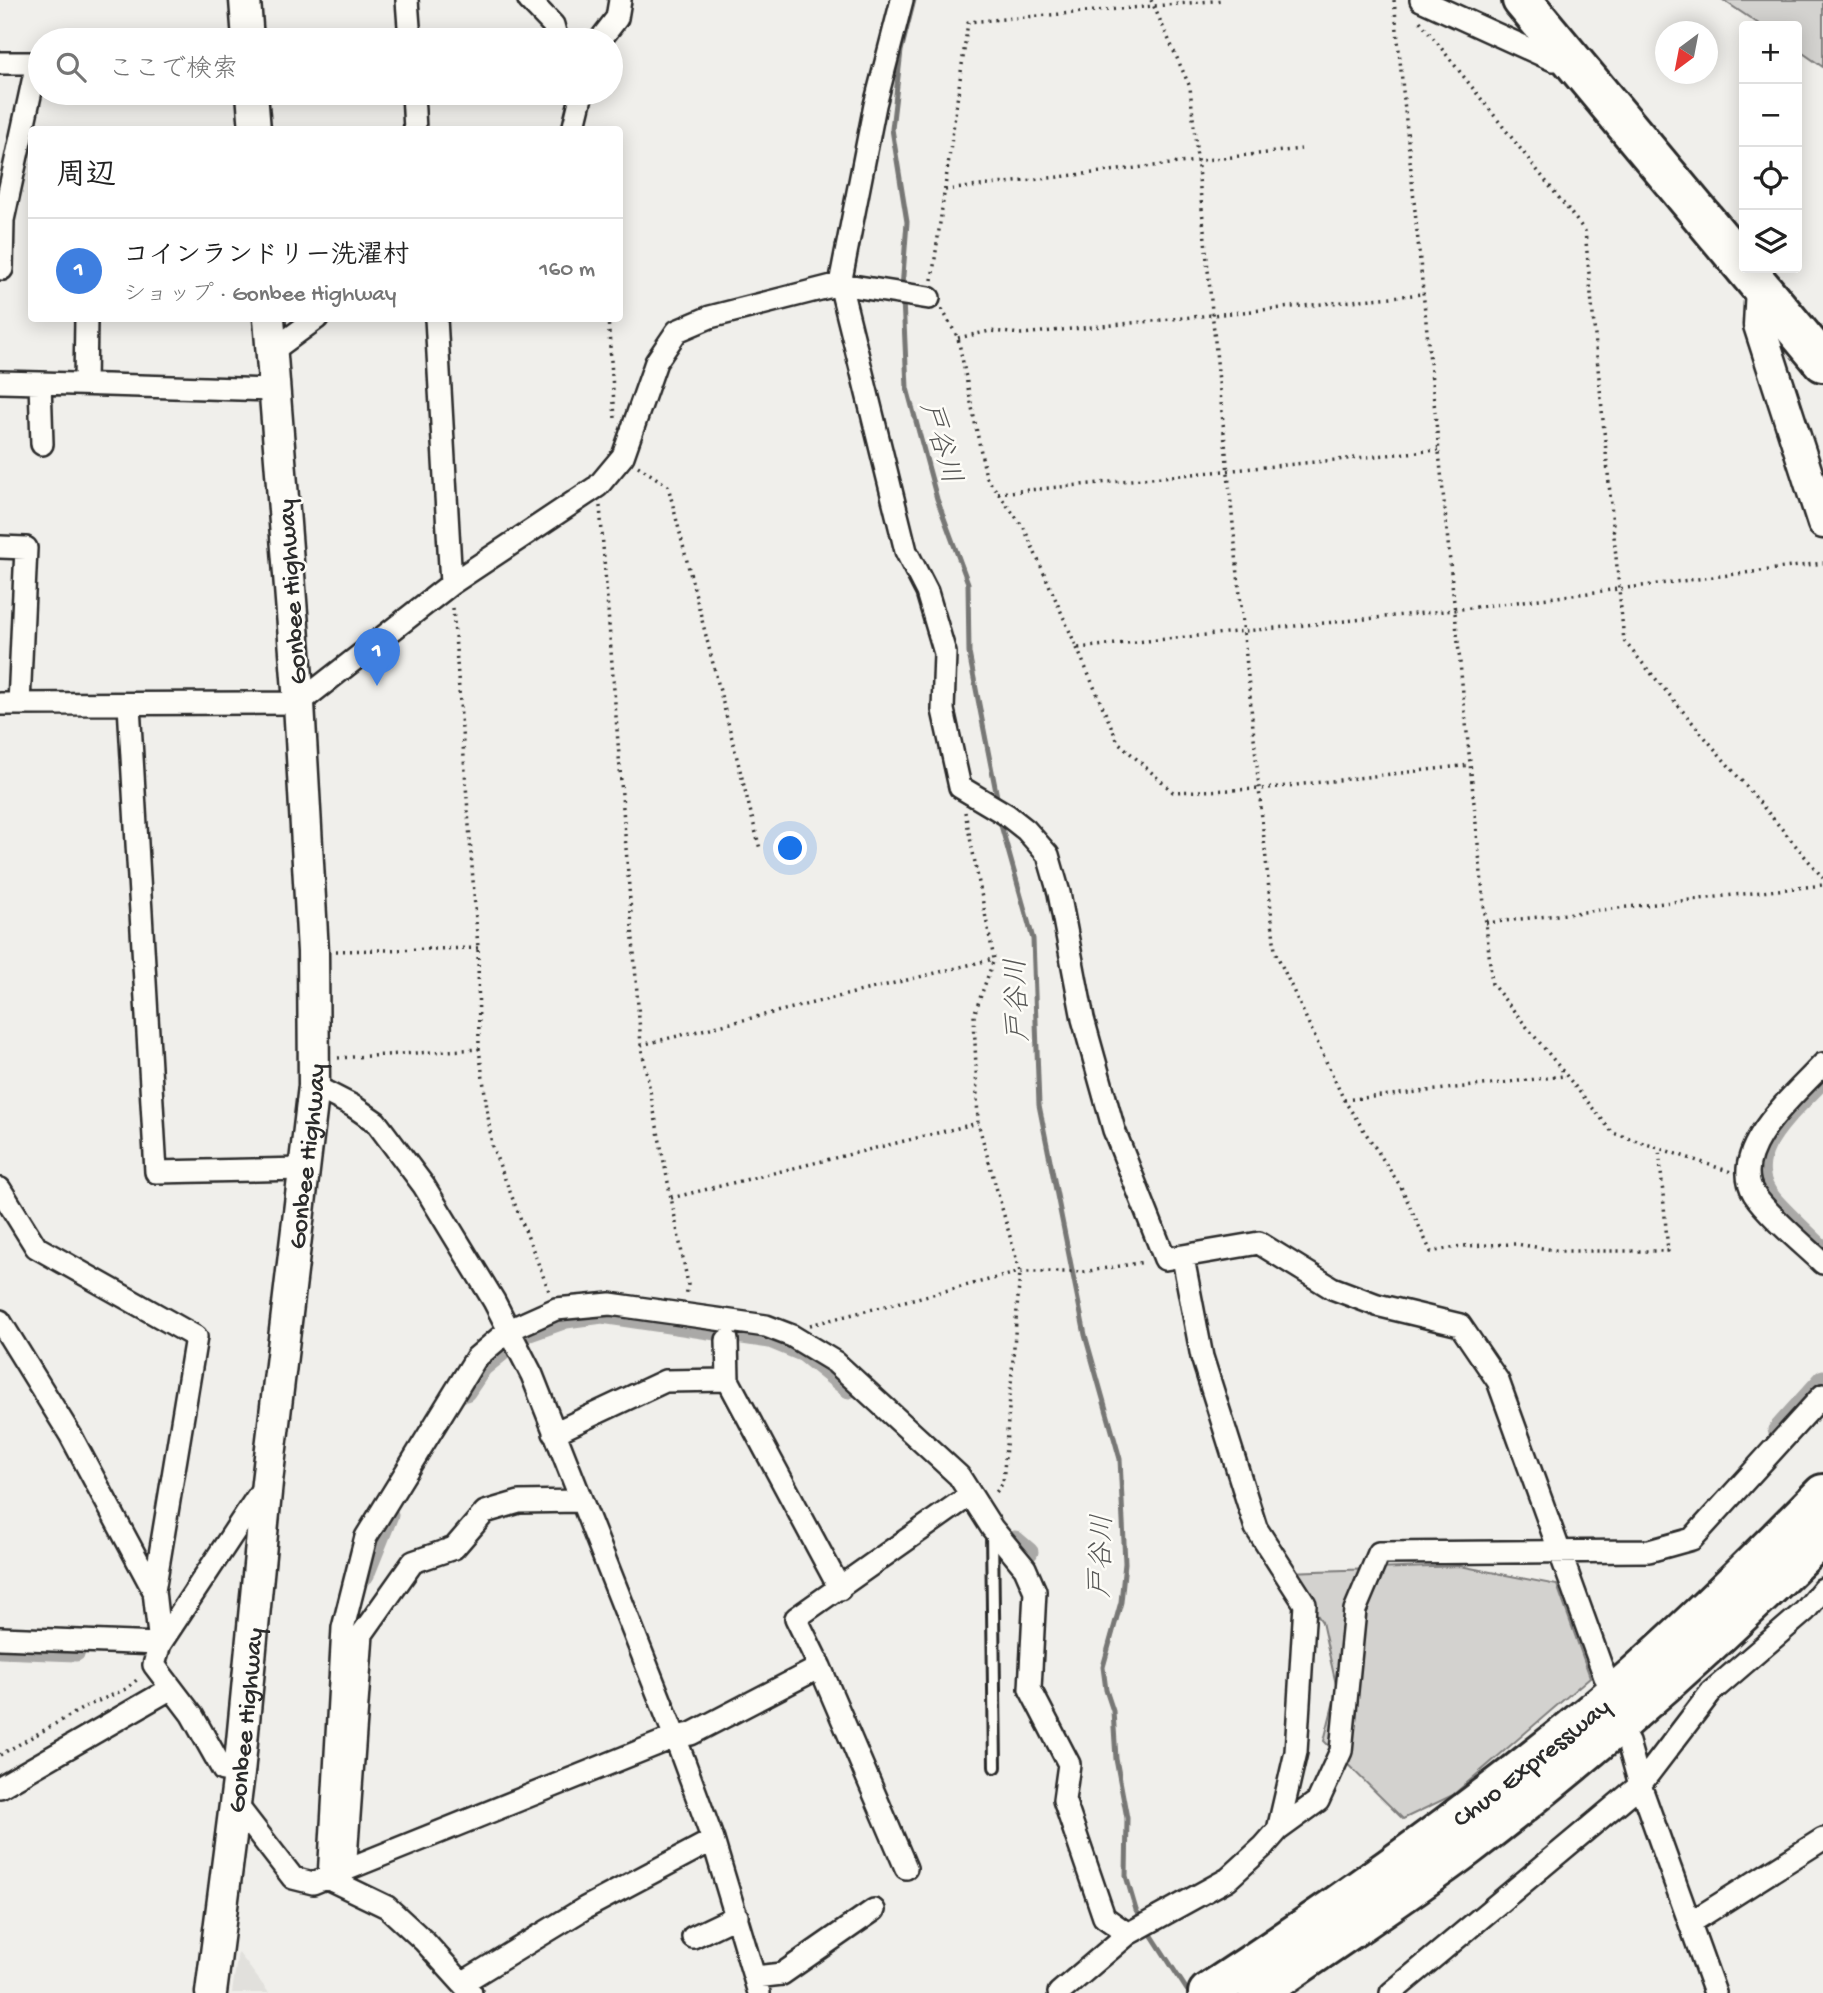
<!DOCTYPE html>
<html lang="ja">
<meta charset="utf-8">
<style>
body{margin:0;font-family:"Gochi Hand","Klee One",sans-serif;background:#f6f6f6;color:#222}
.controls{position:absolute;right:21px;top:21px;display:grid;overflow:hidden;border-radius:7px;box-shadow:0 4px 18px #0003}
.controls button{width:63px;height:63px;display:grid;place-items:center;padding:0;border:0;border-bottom:2px solid #e0e0e0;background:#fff;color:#222;font:35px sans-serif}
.compass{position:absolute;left:1655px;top:21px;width:63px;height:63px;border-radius:50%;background:#fff;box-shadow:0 4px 18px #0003;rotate:212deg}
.you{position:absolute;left:791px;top:849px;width:24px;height:24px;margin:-18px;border:5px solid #fff;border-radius:50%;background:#1a73e8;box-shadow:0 0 0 10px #1a73e833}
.badge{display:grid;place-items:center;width:46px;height:46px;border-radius:50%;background:#db2777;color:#fff;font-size:23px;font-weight:700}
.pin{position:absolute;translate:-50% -58px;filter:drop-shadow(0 2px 4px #0008)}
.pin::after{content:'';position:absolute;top:37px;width:24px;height:21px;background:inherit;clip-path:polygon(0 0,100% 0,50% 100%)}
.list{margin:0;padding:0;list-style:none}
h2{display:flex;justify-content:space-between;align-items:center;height:91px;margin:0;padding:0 28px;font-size:30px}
h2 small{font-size:23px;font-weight:400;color:#767676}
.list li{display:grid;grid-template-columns:46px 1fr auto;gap:21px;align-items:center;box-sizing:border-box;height:105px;padding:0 28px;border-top:2px solid #e0e0e0}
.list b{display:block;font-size:26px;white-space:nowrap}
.list p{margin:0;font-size:23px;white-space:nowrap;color:#767676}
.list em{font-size:23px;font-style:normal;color:#767676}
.icon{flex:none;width:38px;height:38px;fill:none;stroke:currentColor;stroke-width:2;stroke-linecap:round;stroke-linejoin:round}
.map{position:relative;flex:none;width:1823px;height:1993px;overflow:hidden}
.search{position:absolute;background:#fff;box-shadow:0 4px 18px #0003;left:28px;top:28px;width:595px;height:77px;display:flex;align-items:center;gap:18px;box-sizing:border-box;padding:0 24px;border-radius:38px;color:#767676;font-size:26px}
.panel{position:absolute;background:#fff;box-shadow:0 4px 18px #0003;left:28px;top:126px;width:595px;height:196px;border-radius:7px}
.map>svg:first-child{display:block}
.built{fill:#e1e0dc}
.green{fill:#d3d2cf;stroke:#7f7e7d;stroke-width:2}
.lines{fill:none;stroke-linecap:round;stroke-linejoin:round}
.stream{stroke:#777775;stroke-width:5}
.canal{stroke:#aaa9a7;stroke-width:19}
.lane-casing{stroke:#2b2b2b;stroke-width:16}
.street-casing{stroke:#2b2b2b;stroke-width:26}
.secondary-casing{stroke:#2b2b2b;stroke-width:35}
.highway-casing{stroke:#2b2b2b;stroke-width:44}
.path{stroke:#2b2b2b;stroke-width:3.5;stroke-dasharray:2 5;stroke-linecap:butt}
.lane{stroke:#fdfcf7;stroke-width:10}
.street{stroke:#fdfcf7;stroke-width:21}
.secondary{stroke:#fdfcf7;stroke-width:30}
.highway{stroke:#fdfcf7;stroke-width:38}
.labels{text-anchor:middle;stroke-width:5;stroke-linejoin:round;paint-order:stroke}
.street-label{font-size:26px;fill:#2b2b2b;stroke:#fdfcf7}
.water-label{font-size:28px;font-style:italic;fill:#575756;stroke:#fdfcf7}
</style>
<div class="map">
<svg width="1823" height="1993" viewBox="0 0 1823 1993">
<rect width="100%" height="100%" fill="#f0efeb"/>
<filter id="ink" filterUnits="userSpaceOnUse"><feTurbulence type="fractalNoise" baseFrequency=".0143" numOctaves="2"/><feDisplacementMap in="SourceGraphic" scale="14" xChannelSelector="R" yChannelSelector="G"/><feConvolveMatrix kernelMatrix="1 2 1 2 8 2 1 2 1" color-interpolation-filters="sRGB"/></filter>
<g filter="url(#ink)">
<path class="built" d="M 238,1952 L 269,1993 L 232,1993 Z"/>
<path class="green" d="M 1723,0 L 1823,0 L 1823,67 L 1797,49 L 1797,26 L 1762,26 Z
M 1460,1566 L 1557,1585 L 1590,1677 L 1453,1795 L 1403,1819 L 1324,1741 L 1337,1689 L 1322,1622 L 1288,1572 Z"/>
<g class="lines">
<path class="stream" d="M 902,289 L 907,222 L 892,129 L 901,51 L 914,0
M 903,299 L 907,388 L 937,499 L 968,583 L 969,653 L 998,802
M 999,818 L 1033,939 L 1039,1105 L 1085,1335 L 1120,1459 L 1125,1563 L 1121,1602 L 1103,1667 L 1106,1690 L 1113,1711 L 1116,1759 L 1127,1818 L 1126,1876 L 1136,1910 L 1142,1920
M 1147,1928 L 1187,1990"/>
<path class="canal" d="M 1823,1079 C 1795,1110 1734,1155 1773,1200 C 1788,1217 1806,1233 1823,1250
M 466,1392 L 483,1367 L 524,1334 L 566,1319 L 602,1314 L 770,1339 L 804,1353 L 849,1389
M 1777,1430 L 1823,1379
M 1015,1540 L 1029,1552
M 365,1575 L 389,1515
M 0,1649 L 76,1652"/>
<g class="lane-casing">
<path id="lane" d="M 992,1532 L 995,1767"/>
</g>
<g class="street-casing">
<path id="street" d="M 407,0 L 410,40
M 529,0 L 553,25 L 557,40
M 902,0 L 875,105 L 840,284 L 906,551 L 927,592 L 945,653 L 943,710 L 960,787 L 1007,815 L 1026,830 L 1048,855 L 1059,893 L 1083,1019 L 1114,1130 L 1165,1259 L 1259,1243 L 1332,1288 L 1377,1305 L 1460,1325 L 1498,1381 L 1605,1677
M 1421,0 L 1553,60 L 1570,58
M 600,40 L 617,18 L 620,0
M 0,63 L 40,63
M 413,93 L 415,130
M 573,130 L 582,93
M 2,269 L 3,220 L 37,63
M 436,318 L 451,584
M 272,351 L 317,318
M 0,382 L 40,383
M 85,384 L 86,318
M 42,444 L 40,383 L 275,390
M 0,547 L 26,548 L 19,704
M 0,704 L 299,703 L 451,584 L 598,486 L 623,456 L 656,362 L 677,331 L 710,317 L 840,284 L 929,298
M 129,705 L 156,1172 L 304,1169
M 1823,1064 C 1797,1093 1727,1150 1754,1194 C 1766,1213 1805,1246 1823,1263
M 314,1086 L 353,1106 L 376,1122 L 424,1186 L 494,1301 L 532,1375 L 675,1737 L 713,1840 L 759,1993
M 0,1189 L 36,1247 L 196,1337 L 154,1591
M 0,1321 L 71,1436 L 154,1591 L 160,1644
M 727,1340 L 728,1380 L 840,1589
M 554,1433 L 665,1381 L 728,1380
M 0,1638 L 160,1644
M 820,1667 L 906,1868
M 1628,1742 L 1640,1785 L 1715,1993
M 239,1773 L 223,1770 L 192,1715 L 154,1665 L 160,1644 L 267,1482
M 0,1787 L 170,1689
M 235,1803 L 293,1878 L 313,1883 L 675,1737 L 691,1734 L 820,1667 L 796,1618 L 970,1495
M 1278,1830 L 1318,1801 L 1341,1751 L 1355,1610 L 1379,1553 L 1649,1551 L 1692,1539 L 1823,1395
M 345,1872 L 362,1634 L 413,1562 L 454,1548 L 485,1512 L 519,1502 L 579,1501
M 1690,1923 L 1823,1839
M 693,1937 L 737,1916
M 756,1977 L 782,1974 L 874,1910
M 462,1983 L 585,1908 L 713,1840
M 471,1993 L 424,1941 L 387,1907 L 329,1879 L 343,1628 L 366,1537 L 476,1358 L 509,1330 L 556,1309 L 610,1304 L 766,1326 L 792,1336 L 835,1362 L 959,1476 L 992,1528 L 1025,1568 L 1035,1591 L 1030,1689 L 1069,1764 L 1064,1800 L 1104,1917 L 1128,1934
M 1059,1993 L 1128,1934 L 1228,1879 L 1264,1846 L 1278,1830 L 1296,1752 L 1305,1604 L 1256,1528 L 1202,1357 L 1183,1258
M 1391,1993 L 1640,1785 L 1711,1692 L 1805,1611 L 1823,1589"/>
</g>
<g class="secondary-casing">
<g id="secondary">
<path d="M 245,0 L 248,40"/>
<path d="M 252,93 L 255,130"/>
<path d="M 1761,288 L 1759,325 L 1823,523"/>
<path id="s1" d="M 211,1993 L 239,1773 L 267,1482 L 314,1086 L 313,952 L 299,703 L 269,318"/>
</g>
</g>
<g class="highway-casing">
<g id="highway">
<path d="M 1522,0 L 1823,362"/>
<path id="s2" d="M 1208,1993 C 1333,1911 1456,1823 1572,1729 C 1661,1657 1743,1575 1823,1494"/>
<path d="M 1258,1993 C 1327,1944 1399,1898 1467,1847 C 1593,1751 1711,1646 1823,1535"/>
</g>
</g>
<path class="path" d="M 1151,0 L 1190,87 L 1275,951 L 1344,1100 L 1401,1187 L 1431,1252 L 1461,1246 L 1516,1244 L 1561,1251 L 1668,1251 L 1659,1149
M 1394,0 L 1492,984 L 1613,1133 L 1731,1172
M 1420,21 L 1585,231 L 1624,641 L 1823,878
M 945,190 L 1301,149
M 932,280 L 968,22 L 1224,0
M 942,309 L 958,338 L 986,477 L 1024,528 L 1077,648 L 1454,610 L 1823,563
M 608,318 L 615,418
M 958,338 L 990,331 L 1022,334 L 1422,294
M 638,466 L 668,486 L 760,849
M 998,493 L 1438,450
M 600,506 L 641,1045 L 688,1284 L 686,1297
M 453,608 L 478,948 L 479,1049 L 492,1146 L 549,1291
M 1077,648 L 1118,742 L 1173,792 L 1261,789 L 1470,765
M 965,812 L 994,959 L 974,1015 L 978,1123 L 1020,1272 L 1003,1483 L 994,1495
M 1486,923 L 1823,885
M 336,951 L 478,948
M 641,1045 L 993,959
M 338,1058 L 479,1049
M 1344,1100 L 1565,1076
M 671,1198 L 978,1123
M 810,1325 L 1020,1272 L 1083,1272 L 1145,1262
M 0,1755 L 87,1706 L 126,1689 L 139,1678"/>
<use href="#lane" class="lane"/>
<use href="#street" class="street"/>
<use href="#secondary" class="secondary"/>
<use href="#highway" class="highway"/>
</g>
</g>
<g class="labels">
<g class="street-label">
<text transform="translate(290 592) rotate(-94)" y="9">Gonbee Highway</text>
<text dy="9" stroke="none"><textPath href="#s1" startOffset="842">Gonbee Highway</textPath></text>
<text dy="9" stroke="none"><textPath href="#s1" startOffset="275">Gonbee Highway</textPath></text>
<text dy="9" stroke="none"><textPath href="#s2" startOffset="397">Chuo Expressway</textPath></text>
</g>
<g class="water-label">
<text transform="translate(943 442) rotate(74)" y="10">戸谷川</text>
<text transform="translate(1015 1000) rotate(-92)" y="10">戸谷川</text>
<text transform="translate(1099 1556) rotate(-88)" y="10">戸谷川</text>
</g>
</g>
</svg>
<div class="controls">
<button>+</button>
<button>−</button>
<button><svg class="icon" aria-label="locate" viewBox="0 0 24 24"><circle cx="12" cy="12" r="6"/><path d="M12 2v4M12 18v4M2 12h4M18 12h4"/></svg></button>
<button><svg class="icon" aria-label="layers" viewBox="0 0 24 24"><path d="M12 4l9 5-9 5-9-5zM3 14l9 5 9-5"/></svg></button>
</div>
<svg class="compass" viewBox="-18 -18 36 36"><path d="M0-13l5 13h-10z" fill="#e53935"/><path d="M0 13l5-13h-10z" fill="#767676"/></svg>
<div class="you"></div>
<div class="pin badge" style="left:377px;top:686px;background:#3f7fe0">1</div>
<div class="search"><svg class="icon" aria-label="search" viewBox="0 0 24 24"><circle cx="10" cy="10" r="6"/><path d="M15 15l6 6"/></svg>ここで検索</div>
<section class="panel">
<h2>周辺<small></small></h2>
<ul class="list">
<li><span class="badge" style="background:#3f7fe0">1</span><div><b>コインランドリー洗濯村</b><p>ショップ · Gonbee Highway</p></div><em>160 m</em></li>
</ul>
</section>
</div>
